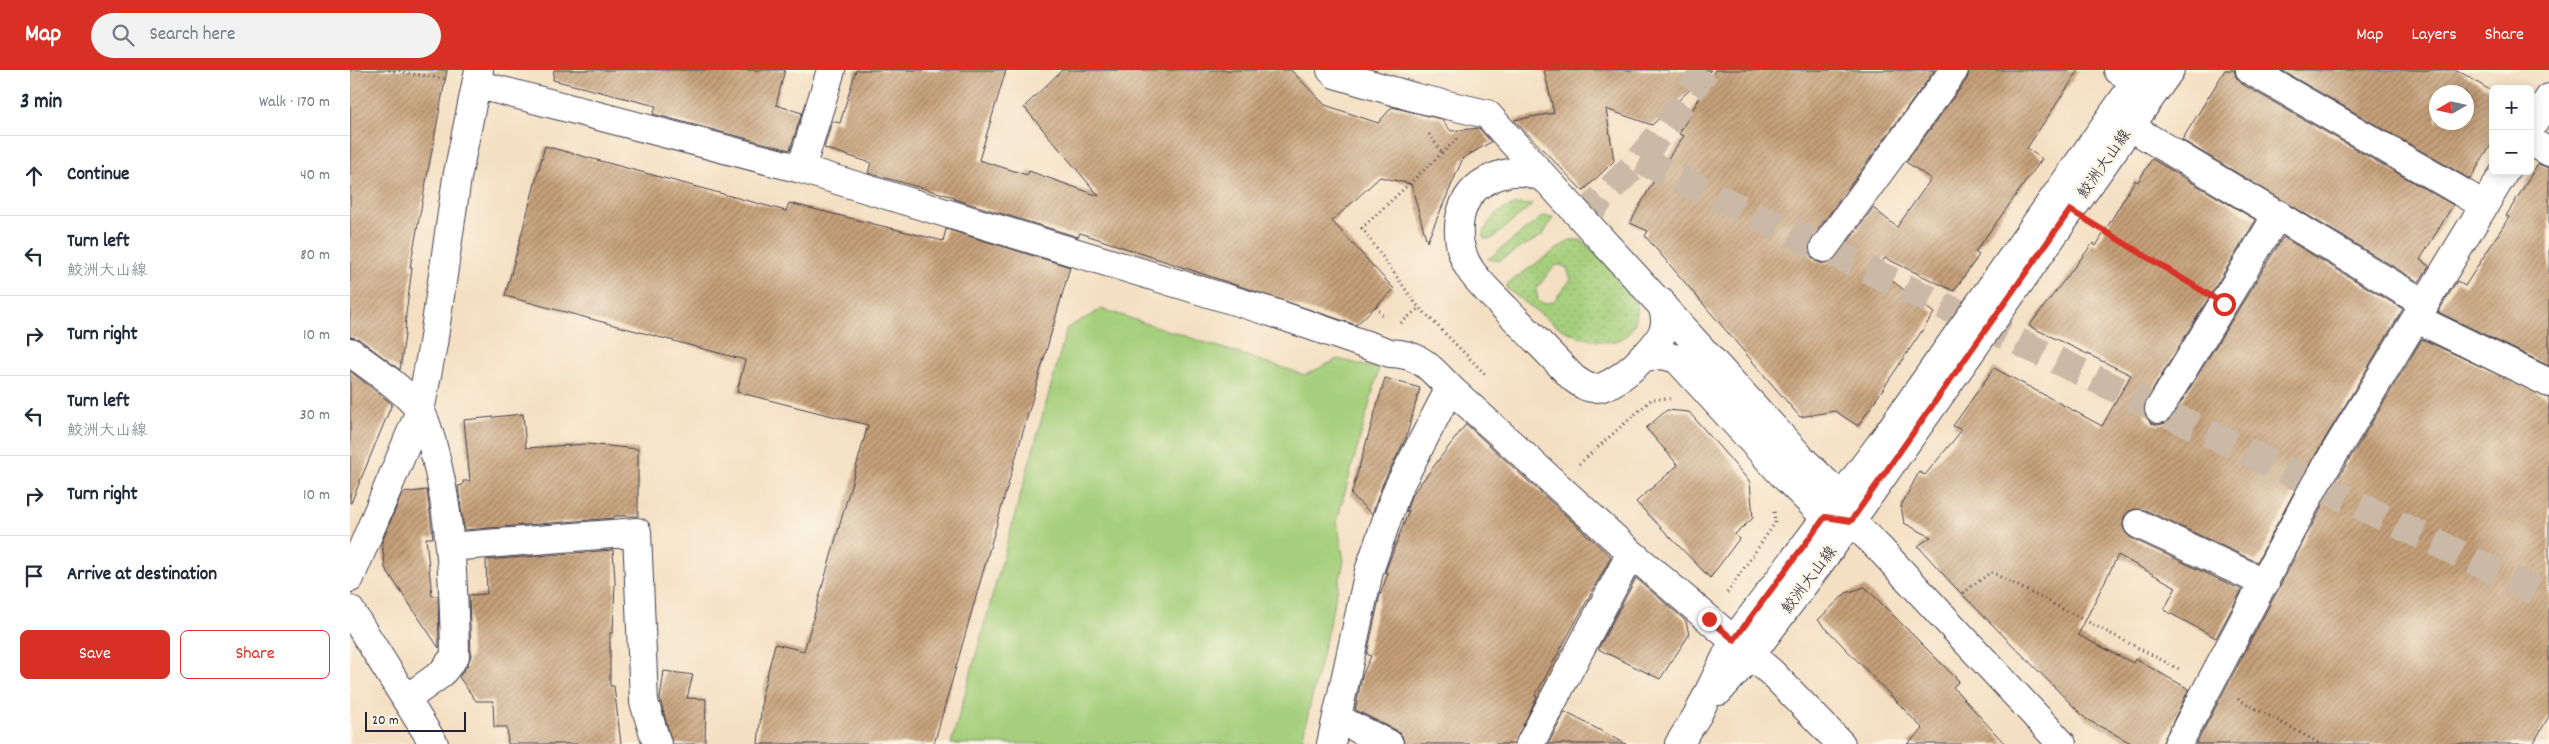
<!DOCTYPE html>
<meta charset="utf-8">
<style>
body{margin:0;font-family:Dekko,"Klee One",sans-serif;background:#f2f2f3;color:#1f2937}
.controls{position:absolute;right:15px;top:15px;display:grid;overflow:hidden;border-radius:8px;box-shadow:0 2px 12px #0003}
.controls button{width:45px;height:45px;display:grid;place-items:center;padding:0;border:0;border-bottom:1px solid #e0e1e3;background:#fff;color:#1f2937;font:25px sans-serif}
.compass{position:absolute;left:2079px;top:15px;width:45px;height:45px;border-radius:50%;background:#fff;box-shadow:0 2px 12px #0003;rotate:261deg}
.scale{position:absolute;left:15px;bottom:12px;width:101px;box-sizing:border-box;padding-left:5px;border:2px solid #22223b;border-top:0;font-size:14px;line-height:18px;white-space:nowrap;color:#22223b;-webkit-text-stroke:4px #fcf5e5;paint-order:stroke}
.stop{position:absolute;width:15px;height:15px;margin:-11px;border:4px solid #d93025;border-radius:50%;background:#fff}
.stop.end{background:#d93025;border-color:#fff;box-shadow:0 1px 5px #0008}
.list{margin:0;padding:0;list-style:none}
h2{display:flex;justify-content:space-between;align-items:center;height:65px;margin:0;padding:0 20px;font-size:21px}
h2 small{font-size:16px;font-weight:400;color:#747a83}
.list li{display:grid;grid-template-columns:32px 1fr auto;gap:15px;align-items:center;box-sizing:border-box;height:80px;padding:0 20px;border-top:1px solid #e0e1e3}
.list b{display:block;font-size:19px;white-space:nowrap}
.list p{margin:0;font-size:16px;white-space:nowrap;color:#747a83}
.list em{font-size:16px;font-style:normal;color:#747a83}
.actions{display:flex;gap:10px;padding:15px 20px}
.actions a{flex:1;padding:11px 0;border:1px solid #d93025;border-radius:8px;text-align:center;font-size:18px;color:#d93025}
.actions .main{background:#d93025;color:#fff}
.icon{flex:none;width:28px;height:28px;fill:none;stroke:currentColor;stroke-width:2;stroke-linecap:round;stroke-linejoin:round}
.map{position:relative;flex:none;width:2199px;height:674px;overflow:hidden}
header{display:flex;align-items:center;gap:30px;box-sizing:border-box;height:70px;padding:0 25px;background:#d93025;color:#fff}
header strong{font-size:24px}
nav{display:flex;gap:28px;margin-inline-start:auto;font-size:18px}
.search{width:350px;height:45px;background:#f2f2f3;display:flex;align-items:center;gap:12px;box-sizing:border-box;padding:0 18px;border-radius:28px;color:#747a83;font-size:19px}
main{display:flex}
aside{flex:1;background:#fff}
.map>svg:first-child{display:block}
.grass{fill:url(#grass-dots);stroke:#64785b;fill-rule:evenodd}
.pitch{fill:#a5cf7b;stroke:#64785b}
.building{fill:url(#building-hatch);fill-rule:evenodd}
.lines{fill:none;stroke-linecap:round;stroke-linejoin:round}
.minor-tunnel{stroke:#cab9a7;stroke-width:28;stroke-dasharray:28 14;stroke-linecap:butt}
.minor-casing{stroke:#423e4f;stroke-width:30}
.major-casing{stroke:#423e4f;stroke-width:30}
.path{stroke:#423e4f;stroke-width:3;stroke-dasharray:1 4;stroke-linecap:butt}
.minor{stroke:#fff;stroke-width:28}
.major{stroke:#fff;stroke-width:28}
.route{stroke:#d93025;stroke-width:6}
.labels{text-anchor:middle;stroke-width:5;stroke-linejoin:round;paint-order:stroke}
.street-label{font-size:16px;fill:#22223b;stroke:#fcf5e5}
</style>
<header>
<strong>Map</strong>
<div class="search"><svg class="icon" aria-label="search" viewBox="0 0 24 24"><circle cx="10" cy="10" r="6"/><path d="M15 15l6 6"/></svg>Search here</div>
<nav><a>Map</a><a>Layers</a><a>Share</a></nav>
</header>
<main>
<aside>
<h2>3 min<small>Walk · 170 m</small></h2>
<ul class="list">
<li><svg class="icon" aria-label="ahead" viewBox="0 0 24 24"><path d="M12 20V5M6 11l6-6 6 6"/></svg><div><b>Continue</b></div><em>40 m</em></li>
<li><svg class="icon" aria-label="left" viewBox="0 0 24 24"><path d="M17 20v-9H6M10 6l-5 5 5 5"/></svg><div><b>Turn left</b><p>鮫洲大山線</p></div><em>80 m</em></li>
<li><svg class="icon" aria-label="right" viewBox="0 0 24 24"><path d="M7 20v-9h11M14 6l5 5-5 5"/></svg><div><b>Turn right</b></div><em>10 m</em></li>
<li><svg class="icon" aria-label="left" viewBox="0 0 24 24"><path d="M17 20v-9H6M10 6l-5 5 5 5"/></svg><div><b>Turn left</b><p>鮫洲大山線</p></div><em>30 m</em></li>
<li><svg class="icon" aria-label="right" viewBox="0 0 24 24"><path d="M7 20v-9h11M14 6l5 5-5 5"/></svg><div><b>Turn right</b></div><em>10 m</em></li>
<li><svg class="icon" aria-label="arrive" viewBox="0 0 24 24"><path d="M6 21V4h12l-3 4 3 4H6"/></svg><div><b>Arrive at destination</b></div></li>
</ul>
<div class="actions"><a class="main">Save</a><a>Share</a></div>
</aside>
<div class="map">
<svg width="2199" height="674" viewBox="0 0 2199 674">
<defs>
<pattern id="grass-dots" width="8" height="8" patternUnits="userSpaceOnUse" patternTransform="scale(1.25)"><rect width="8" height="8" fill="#a5cf7b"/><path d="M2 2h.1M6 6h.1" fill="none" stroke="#8eb16b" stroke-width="1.8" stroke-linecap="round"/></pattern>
<pattern id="building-hatch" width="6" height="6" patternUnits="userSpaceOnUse" patternTransform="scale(1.25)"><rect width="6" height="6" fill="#c6a079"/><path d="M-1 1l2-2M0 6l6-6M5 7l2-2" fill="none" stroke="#a08264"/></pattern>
</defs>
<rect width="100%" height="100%" fill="#fcf5e5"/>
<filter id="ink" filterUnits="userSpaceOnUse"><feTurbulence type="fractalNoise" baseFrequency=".02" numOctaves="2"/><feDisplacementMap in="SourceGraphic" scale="10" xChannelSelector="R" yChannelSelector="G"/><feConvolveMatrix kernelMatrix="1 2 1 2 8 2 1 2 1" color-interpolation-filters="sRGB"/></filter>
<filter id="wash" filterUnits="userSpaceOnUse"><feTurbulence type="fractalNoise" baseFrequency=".0096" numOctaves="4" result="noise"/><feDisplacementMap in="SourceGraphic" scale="20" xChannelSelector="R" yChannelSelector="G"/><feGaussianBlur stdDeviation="1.12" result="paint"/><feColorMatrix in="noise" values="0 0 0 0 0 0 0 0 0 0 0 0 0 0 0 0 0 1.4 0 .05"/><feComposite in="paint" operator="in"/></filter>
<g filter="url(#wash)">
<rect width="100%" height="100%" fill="#f4dfc2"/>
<path class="grass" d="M 1169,134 L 1182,135 L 1143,168 L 1137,169 L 1133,167 C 1138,147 1150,138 1169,134 Z
M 1193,146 L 1203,147 L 1193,165 L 1148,191 L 1138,189 Z
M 1220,170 L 1231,170 C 1248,186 1269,203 1283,222 C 1287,227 1288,238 1287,244 C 1280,281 1250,274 1223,264 C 1204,257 1174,231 1156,218 L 1158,213 ZM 1211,195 L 1217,198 L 1221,209 L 1203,232 L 1192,234 L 1188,230 L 1186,219 L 1204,196 Z"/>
<path class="pitch" d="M 752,239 L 955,305 L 988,289 L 1029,299 L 987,451 L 994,491 L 951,674 L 601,674 L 717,258 Z"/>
<g id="blocks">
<path class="building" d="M 0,0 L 97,0 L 60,197 L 62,198 L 56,244 L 55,265 L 50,300 L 9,269 L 0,267 Z
M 204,0 L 435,0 L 426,35 L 452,43 L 440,80 L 303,44 L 306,36 L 203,10 Z
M 506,0 L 656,0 L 629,90 L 677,105 L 679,101 L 749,126 L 674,37 L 712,0 L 941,0 L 975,35 L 1028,53 L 1042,37 L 1091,49 L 1101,61 L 1129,58 L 1141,72 L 1113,88 L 1077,172 L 1061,114 L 1030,107 L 982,151 L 1044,219 L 1006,255 L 730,163 L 728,167 L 604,129 L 604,127 L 518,103 L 521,93 L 474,78 L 482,51 L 490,53 Z
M 1194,0 L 1361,0 L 1302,55 L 1256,39 L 1264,91 L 1233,121 L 1164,50 L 1204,43 Z
M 1365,0 L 1585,0 L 1461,169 L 1458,177 L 1460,185 L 1465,191 L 1473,194 L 1481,192 L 1487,187 L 1523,138 L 1547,157 L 1581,109 L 1556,92 L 1617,9 L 1619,0 L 1729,0 L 1677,78 L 1692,89 L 1625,182 L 1629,185 L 1604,221 L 1535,188 L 1527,199 L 1584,243 L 1508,356 L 1485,341 L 1450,347 L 1295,166 L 1298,161 L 1280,153 L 1311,98 L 1334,66 L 1329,64 Z
M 1875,0 L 1884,0 L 1886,7 L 1892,14 L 2103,135 L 2070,190 L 2079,196 L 2069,212 L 1832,70 Z
M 1931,0 L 2107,0 L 2143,22 L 2143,72 L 2120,109 ZM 2086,22 L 2116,22 L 2116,52 L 2086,52 Z
M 195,76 L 436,141 L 439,133 L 593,171 L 596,159 L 720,197 L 584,674 L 408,674 L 413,621 L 425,574 L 454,581 L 518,355 L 387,322 L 395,290 L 155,226 Z
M 1802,89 L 1906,150 L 1796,331 L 1793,338 L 1795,346 L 1801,353 L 1808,355 L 1816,353 L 1822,347 L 1933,167 L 2053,239 L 1952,407 L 1907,492 L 1795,440 L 1786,439 L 1779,441 L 1774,447 L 1773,456 L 1776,463 L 1781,468 L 1892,520 L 1866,568 L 1814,540 L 1826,517 L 1768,485 L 1728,565 L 1783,593 L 1785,589 L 1839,619 L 1812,674 L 1783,674 L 1736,649 L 1601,513 L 1568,476 L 1581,467 L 1554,453 L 1551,436 L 1569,402 L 1575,405 L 1612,360 L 1603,356 L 1644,298 L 1752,356 L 1781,305 L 1679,256 L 1743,173 L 1746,176 L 1785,110 L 1788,112 Z
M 2188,94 L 2199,98 L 2199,296 L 2088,242 L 2107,211 L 2115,216 L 2159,147 L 2156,146 Z
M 2072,269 L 2199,328 L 2199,646 L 2183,674 L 1846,674 L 1979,423 Z
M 0,301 L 42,334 L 1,433 L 0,433 Z
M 1035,308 L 1070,318 L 1056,368 L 1033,413 L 1022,444 L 1001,425 Z
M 1317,340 L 1339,342 L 1400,412 L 1403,448 L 1385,464 L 1389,469 L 1360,508 L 1286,432 L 1328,395 L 1296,358 Z
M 173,344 L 176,378 L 237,374 L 288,379 L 288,446 L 264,446 L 264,448 L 114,460 L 108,416 L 113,415 L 113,411 L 120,411 L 114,350 Z
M 1116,354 L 1261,487 L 1185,626 L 1187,627 L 1164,674 L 1054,674 L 1052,666 L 1046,660 L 1005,640 L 1012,606 L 1021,586 L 1017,584 L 1030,525 L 1038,503 L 1035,502 L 1059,440 L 1056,442 L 1061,426 Z
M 77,420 L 83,468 L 76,468 L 82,526 L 88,526 L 89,578 L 35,498 L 32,472 L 52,423 Z
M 263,480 L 265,512 L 263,562 L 260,563 L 260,616 L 264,616 L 271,674 L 158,674 L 157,657 L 144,657 L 143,631 L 126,631 L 109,607 L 117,596 L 121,586 L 119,525 L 137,524 L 136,490 Z
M 1286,508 L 1336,551 L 1339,565 L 1310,609 L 1248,579 Z
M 1515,517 L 1609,611 L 1603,617 L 1655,674 L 1557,674 L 1573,659 L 1468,550 L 1496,523 Z
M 314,601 L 343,605 L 337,628 L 356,629 L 355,674 L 322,674 L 310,629 Z
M 1215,642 L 1276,674 L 1198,674 Z"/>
</g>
</g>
<g filter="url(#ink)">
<use href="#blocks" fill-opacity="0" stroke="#423e4f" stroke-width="1"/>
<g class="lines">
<path class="minor-tunnel" d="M 1290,90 L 2199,527
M 1234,150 L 1251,128 L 1290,90 L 1356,0"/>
<g class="minor-casing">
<path id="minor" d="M 981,0 L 985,4 L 1067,28 L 1137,44 L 1196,109
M 1768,0 L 1786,11
M 1900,0 L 2134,135
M 126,14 L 451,99 L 921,242 L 1040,283 C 1071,284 1080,298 1100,318 L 1281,483 L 1422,603 L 1491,674
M 1779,56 L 2075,234
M 2180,59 L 2199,28
M 2180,71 L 2199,82
M 451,99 L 481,0
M 1474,178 L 1604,0
M 1311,232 C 1314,241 1317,249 1314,258 C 1310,277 1263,320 1244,318 C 1236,318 1230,313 1223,308 C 1201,285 1179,263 1157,240 C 1145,228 1131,215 1121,201 C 1102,173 1104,128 1136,111 C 1157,100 1176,98 1197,110 L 1453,390 L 1491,427 L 1501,451 L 1530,479 L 1712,674
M 2067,249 L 2199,313
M 0,282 C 20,297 57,321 70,341 C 76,350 79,363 82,373 C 101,441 104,517 105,586 L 91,604 L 56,629
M 1292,287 L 1313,285 L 1327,289 L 1431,403 L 1475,447 L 1500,451
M 1809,339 L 1928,144
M 1788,454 L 1915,513
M 99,477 L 287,462 L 294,632 L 307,674
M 0,508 L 70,341 L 83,274 L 107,108 L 129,0
M 988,649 L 1039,674
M 981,674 L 1019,501 L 1047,420 L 1100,318
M 1180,674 L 1281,483
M 1828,674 L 1965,415 L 2155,101"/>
</g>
<g class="major-casing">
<path id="major" d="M 0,540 L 84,674
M 1369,621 L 1401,585 L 1501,451 L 1820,0
M 1329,674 L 1348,644 L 1384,570 L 1532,372 L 1794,0"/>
</g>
<path class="path" d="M 39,0 L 95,9
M 1079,64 L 1092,83
M 1107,69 L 1012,158 L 1066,234 L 1136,305
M 1747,156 L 1848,218
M 1026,236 L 1034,248
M 1051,253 L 1070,237
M 1229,394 L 1302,329 L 1320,329
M 1377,523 L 1425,453 L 1424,441
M 1613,523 L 1641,502 L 1831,600
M 1888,629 L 1971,674"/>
<use href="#minor" class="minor"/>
<use href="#major" class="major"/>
</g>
</g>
<g class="lines" filter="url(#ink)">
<path class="route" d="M 1359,549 L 1384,570 L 1475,447 L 1501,451 L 1720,140 L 1874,234"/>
</g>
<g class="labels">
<g class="street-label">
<text transform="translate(1753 93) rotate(-55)" y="6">鮫洲大山線</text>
<text transform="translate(1458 509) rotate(-53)" y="6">鮫洲大山線</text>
</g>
</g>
</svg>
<div class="controls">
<button>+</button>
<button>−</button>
</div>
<svg class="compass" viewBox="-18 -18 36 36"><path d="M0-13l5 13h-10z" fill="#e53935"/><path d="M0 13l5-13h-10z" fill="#747a83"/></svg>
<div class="scale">20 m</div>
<div class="stop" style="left:1874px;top:234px"></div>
<div class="stop end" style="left:1359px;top:549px"></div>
</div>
</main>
